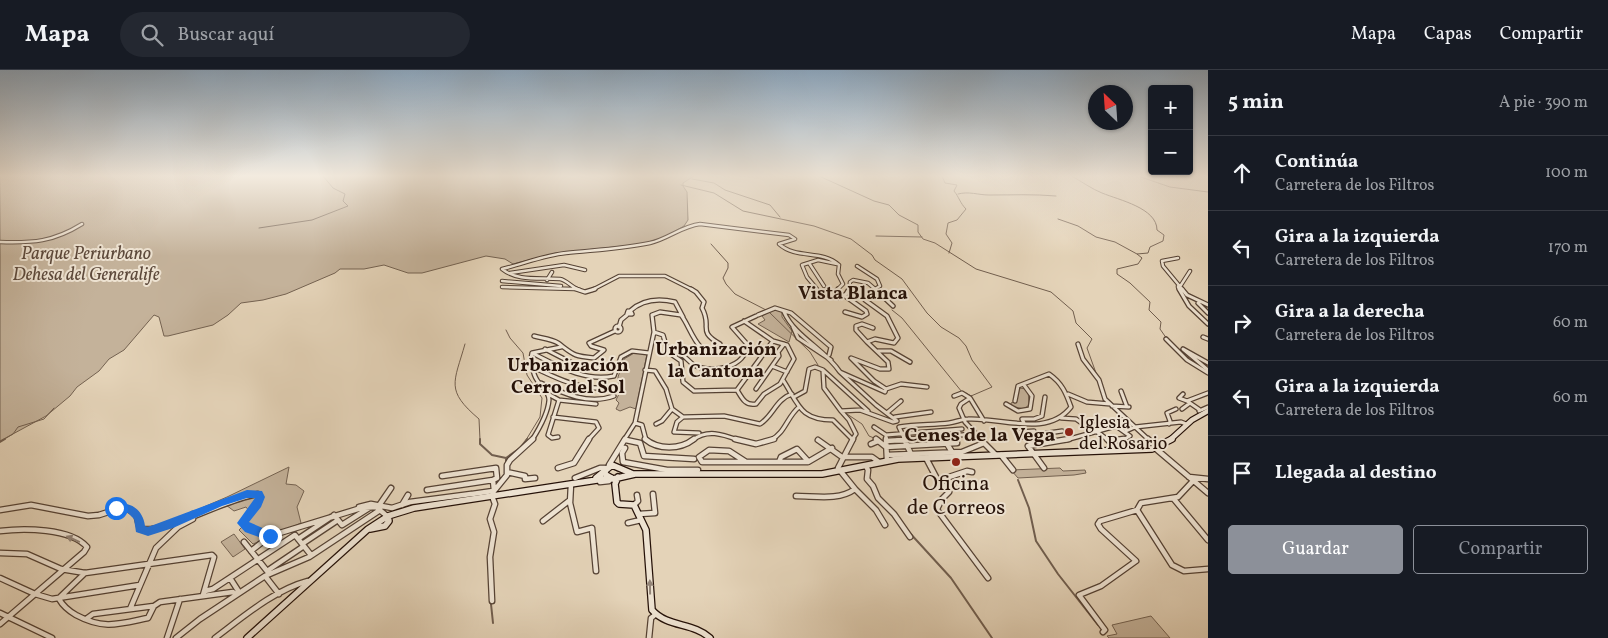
<!DOCTYPE html>
<html lang="es">
<meta charset="utf-8">
<style>
body{margin:0;font-family:Vollkorn,serif;background:#242831;color:#f1f3f6}
.controls{position:absolute;right:15px;top:15px;display:grid;overflow:hidden;border-radius:5px;box-shadow:0 1px 4px #0004}
.controls button{width:45px;height:45px;display:grid;place-items:center;padding:0;border:0;border-bottom:1px solid #363941;background:#171b24;color:#f1f3f6;font:25px sans-serif}
.compass{position:absolute;left:1088px;top:15px;width:45px;height:45px;border-radius:50%;background:#171b24;box-shadow:0 1px 4px #0004;rotate:335deg}
.stop{position:absolute;width:15px;height:15px;margin:-11px;border:4px solid #1a73e8;border-radius:50%;background:#fff}
.stop.end{background:#1a73e8;border-color:#fff;box-shadow:0 1px 5px #0008}
.list{margin:0;padding:0;list-style:none}
h2{display:flex;justify-content:space-between;align-items:center;height:65px;margin:0;padding:0 20px;font-size:21px}
h2 small{font-size:16px;font-weight:400;color:#9ea1a6}
.list li{display:grid;grid-template-columns:32px 1fr auto;gap:15px;align-items:center;box-sizing:border-box;height:75px;padding:0 20px;border-top:1px solid #363941}
.list b{display:block;font-size:19px;white-space:nowrap}
.list p{margin:0;font-size:16px;white-space:nowrap;color:#9ea1a6}
.list em{font-size:16px;font-style:normal;color:#9ea1a6}
.actions{display:flex;gap:10px;padding:15px 20px}
.actions a{flex:1;padding:11px 0;border:1px solid #8c9099;border-radius:5px;text-align:center;font-size:18px;color:#8c9099}
.actions .main{background:#8c9099;color:#fff}
.icon{flex:none;width:28px;height:28px;fill:none;stroke:currentColor;stroke-width:2;stroke-linecap:round;stroke-linejoin:round}
.map{position:relative;flex:none;width:1208px;height:568px;overflow:hidden}
header{display:flex;align-items:center;gap:30px;box-sizing:border-box;height:70px;padding:0 25px;background:#171b24;border-bottom:1px solid #363941}
header strong{font-size:24px}
nav{display:flex;gap:28px;margin-inline-start:auto;font-size:18px}
.search{width:350px;height:45px;background:#242831;display:flex;align-items:center;gap:12px;box-sizing:border-box;padding:0 18px;border-radius:28px;color:#9ea1a6;font-size:19px}
main{display:flex}
aside{flex:1;background:#171b24}
.map>svg:first-child{display:block}
.green{fill:#c4b29a;stroke:#746251}
.lines{fill:none;stroke-linecap:round;stroke-linejoin:round}
.stream-far1{stroke:#715e4e;stroke-width:1}
.stream{stroke:#715e4e;stroke-width:2}
.street-far2-casing{stroke:#554234;stroke-width:4.5}
.street-far1-casing{stroke:#554234;stroke-width:5.5}
.street-casing{stroke:#554234;stroke-width:7}
.secondary-far1-casing{stroke:#251108;stroke-width:7}
.secondary-casing{stroke:#251108;stroke-width:8}
.street-far2{stroke:#ede2d1;stroke-width:2.5}
.street-far1{stroke:#ede2d1;stroke-width:3}
.street{stroke:#ede2d1;stroke-width:4.5}
.secondary-far1{stroke:#ede2d1;stroke-width:4.5}
.secondary{stroke:#ede2d1;stroke-width:5.5}
.oneway{fill:#938477}
.route{fill:#1a73e8}
.poi-dot{fill:#8f2418;stroke:#ede2d1;stroke-width:2}
.labels{text-anchor:middle;stroke-width:4;stroke-linejoin:round;paint-order:stroke}
.park-label{font-size:18px;font-style:italic;fill:#5d493b;stroke:#ede2d1}
.poi-label{font-size:18px;fill:#251108;stroke:#ede2d1;text-anchor:start}
.neighbourhood-label{font-size:19px;font-weight:bold;fill:#251108;stroke:#ede2d1}
.quarter-label{font-size:20px;font-weight:bold;fill:#251108;stroke:#ede2d1}
.near-poi-label{font-size:21px;fill:#251108;stroke:#ede2d1}
</style>
<header>
<strong>Mapa</strong>
<div class="search"><svg class="icon" aria-label="search" viewBox="0 0 24 24"><circle cx="10" cy="10" r="6"/><path d="M15 15l6 6"/></svg>Buscar aquí</div>
<nav><a>Mapa</a><a>Capas</a><a>Compartir</a></nav>
</header>
<main>
<div class="map">
<svg width="1208" height="568" viewBox="0 0 1208 568">
<rect width="100%" height="100%" fill="#e4d3b8"/>
<filter id="stains"><feTurbulence type="fractalNoise" baseFrequency=".004" numOctaves="4"/><feColorMatrix values="0 0 0 0 .2 0 0 0 0 .09 0 0 0 0 .02 0 0 0 .5 -.17"/></filter>
<radialGradient id="worn" r=".72"><stop offset=".6" stop-color="#630" stop-opacity="0"/><stop offset="1" stop-color="#630" stop-opacity=".3"/></radialGradient>
<path class="green" d="M 0,106 L 694,106 L 683,113 L 683,116 L 687,122 L 688,150 L 684,156 L 665,167 L 642,174 L 556,183 L 513,194 L 505,189 L 486,186 L 422,203 L 408,203 L 384,195 L 364,199 L 340,199 L 335,203 L 286,224 L 263,230 L 241,233 L 228,245 L 213,255 L 168,266 L 164,266 L 159,247 L 154,245 L 124,280 L 109,289 L 99,301 L 77,317 L 70,326 L 46,346 L 0,371 Z
M 775,239 L 782,242 L 782,247 L 792,261 L 789,272 L 758,254 L 765,250 L 762,246 Z
M 636,282 L 647,284 L 636,339 L 630,337 L 620,341 L 616,339 L 619,333 L 616,330 L 619,324 L 618,307 L 624,289 Z
M 1018,318 L 1028,319 L 1029,335 L 1024,339 L 1011,336 L 1011,333 L 1016,331 Z
M 289,397 L 286,414 L 296,415 L 304,421 L 297,437 L 301,453 L 253,474 L 239,460 L 253,446 L 246,437 L 234,441 L 226,435 L 202,443 L 199,439 L 227,427 Z
M 1060,398 L 1063,401 L 1085,400 L 1086,403 L 1074,405 L 1018,408 L 1011,400 Z
M 234,464 L 245,479 L 233,487 L 221,472 Z
M 1151,546 L 1170,568 L 1109,568 L 1107,566 L 1117,564 L 1112,555 Z"/>
<g class="lines">
<path class="stream-far1" d="M 819,106 L 874,131 L 889,135 L 899,145 L 918,155 L 918,162 L 923,169 L 935,173 L 976,199 L 1051,222 L 1073,241 L 1076,253 L 1092,269 L 1087,278 L 1096,303
M 942,106 L 945,113 L 957,115 L 954,121 C 959,127 960,133 966,139 L 957,150 L 948,153 L 946,164 L 952,173 L 949,183
M 1072,106 C 1082,112 1092,119 1102,123 C 1119,130 1157,138 1157,160 L 1164,165 L 1163,171 L 1150,177 L 1148,183 L 1137,184 L 1142,188 L 1138,194 L 1117,199 L 1117,204 L 1130,213 L 1150,232 L 1149,240 L 1161,252 L 1160,259 L 1167,269
M 1141,107 L 1170,117 L 1208,122
M 692,109 L 714,113 L 725,120 L 770,135 L 780,147
M 681,115 L 714,123 L 743,141 L 814,156 L 851,169 L 872,185 L 875,190 L 902,209 L 927,243 L 941,257 L 959,268 L 966,276 L 972,290 L 992,317 L 971,326 L 966,323
M 958,124 C 969,121 978,125 989,125 C 1012,125 1034,124 1056,126
M 1058,149 L 1078,156 L 1096,167 L 1115,172 L 1137,184
M 259,158 L 312,150 L 348,136 L 343,131 L 345,124 L 333,118 L 323,106
M 876,166 L 922,167
M 711,174 L 728,193 L 728,198 L 723,208 L 726,214 L 735,224 L 766,240
M 892,240 L 902,248 L 962,322
M 769,242 L 810,282 L 818,295
M 506,260 L 510,268 L 523,283 L 527,305 L 542,328 L 540,347 L 526,370
M 465,274 C 454,313 445,320 479,349 L 480,370
M 1180,281 L 1197,294
M 847,344 L 862,354 L 869,366 L 874,368
M 3,370 L 13,364 L 18,357 L 44,349 L 54,338"/>
<path class="stream" d="M 480,369 L 480,374 L 492,385 L 506,388
M 0,372 L 5,369
M 506,393 L 506,388 L 520,378 L 527,369
M 1018,410 L 1029,438 L 1036,471 L 1058,504 L 1098,555
M 908,461 L 951,508 L 992,568
M 491,534 L 493,553"/>
<g class="street-far2-casing">
<path id="street-far2" d="M 0,172 C 33,173 53,172 82,154
M 1178,188 L 1162,191 L 1163,196 L 1183,220
M 809,193 L 824,216
M 857,196 L 877,209 L 880,216 L 875,219 L 876,220
M 510,203 L 564,195 L 585,200
M 547,210 L 552,202
M 502,211 L 561,216
M 1178,216 L 1181,215 L 1190,201
M 502,217 L 575,219
M 1178,217 L 1180,220
M 817,219 L 807,207 L 802,195 L 818,190 L 837,194
M 580,220 C 572,218 567,210 560,209 C 541,207 518,212 502,199 C 523,194 545,185 566,183 C 594,180 622,179 650,173 C 668,169 682,156 700,154 L 789,165 L 795,169 L 779,174 C 797,190 821,179 839,195
M 592,220 L 619,206 L 665,206 L 693,220
M 837,220 L 843,214 L 838,204 L 839,195
M 849,220 L 850,212 L 853,210 L 868,213 L 875,219 L 873,220"/>
</g>
<g class="street-far1-casing">
<path id="street-far1" d="M 576,219 L 585,222 L 595,219
M 838,219 L 833,225 L 839,228 L 846,224 L 849,219
M 875,219 L 893,236
M 1179,219 L 1189,236 L 1208,254
M 1182,219 L 1187,225 L 1208,235
M 845,226 L 866,241 L 867,244 L 862,247 L 845,242
M 1198,233 L 1208,243
M 628,241 L 631,242 L 632,244 L 627,244 Z
M 630,241 C 643,229 658,228 675,232 L 683,247
M 784,242 C 795,267 825,279 840,302
M 652,245 L 660,242 L 681,245 C 691,257 697,289 719,281 L 720,274 C 696,260 713,258 702,238 L 704,232 L 696,222 L 691,219
M 758,245 L 775,238 L 791,243 L 831,277 L 829,285
M615 259a3 3 0 1 1 6 0a3 3 0 1 1-6 0Z
M 619,257 L 621,250 L 627,245
M 793,257 L 798,268 L 831,290
M 654,262 L 663,265 L 668,282 L 681,291 L 683,312 L 694,321 L 737,320 L 773,271
M 534,266 C 541,268 552,269 558,273 C 574,285 573,286 594,288 L 604,280 L 591,276 L 589,273 L 615,261
M 1203,267 L 1208,269
M 1166,269 L 1187,290 L 1208,303
M 867,272 L 856,260 L 856,256 L 862,254 L 873,258
M 1078,274 L 1083,289 L 1099,310 L 1105,329 L 1149,370
M 545,279 L 576,295 L 603,299
M 667,279 C 672,281 677,282 682,285 C 686,287 689,292 694,295 C 711,304 747,298 747,274 L 732,257 L 756,246
M 878,281 L 891,281 L 910,292
M 532,283 C 558,296 584,312 614,306 L 621,287 L 632,281 L 649,283
M 1208,293 L 1183,279 L 1208,300
M 772,296 L 787,302
M 533,297 C 560,310 584,322 615,317
M 645,300 L 655,301 L 666,319 L 672,339 L 683,347 L 724,346 L 760,354 C 773,346 776,329 792,324
M 823,301 L 824,318 L 841,341
M 783,310 C 799,335 800,350 833,350 L 853,370
M 541,313 C 564,324 589,335 614,326
M 756,319 L 779,286 L 778,282 L 784,274
M 886,319 L 901,314 L 927,317
M 737,320 C 742,328 745,336 756,334 L 764,324 L 780,314 L 794,289 L 787,275 L 773,271 L 744,251
M 1121,321 L 1127,337
M 548,324 L 559,330 L 548,365 L 552,368 L 558,367
M 1068,324 L 1087,332 L 1110,334
M 1183,324 L 1179,328 L 1187,331
M 954,326 L 962,323 L 970,328 L 984,351
M 794,327 L 805,321 L 809,299 L 815,297 L 823,300 L 868,341
M 970,328 L 961,334 L 959,338 L 965,352 L 982,370
M 559,330 L 596,334
M 1006,334 L 1018,341 L 1030,339 L 1032,326 L 1024,315
M 1112,336 L 1129,337
M 1182,339 L 1190,333
M 1200,340 L 1187,331 L 1208,323
M 1199,341 L 1208,337
M 888,342 L 901,331
M 553,347 L 596,352 L 599,358 L 588,370
M 683,347 L 677,352 L 674,362 L 699,363
M 895,347 L 931,342
M 1061,348 L 1076,349 L 1093,361
M 635,353 L 642,355 L 646,370
M 1024,353 L 1022,349 L 1034,349 L 1042,346 L 1045,327
M 656,354 L 662,351 L 672,339
M 1169,354 L 1170,351 L 1167,343 L 1176,339
M 1095,355 L 1100,359
M 874,357 L 886,365
M 1096,361 L 1108,370
M 1126,361 L 1135,357 L 1181,352 L 1186,354
M 939,362 L 944,370
M 886,365 L 962,359
M 886,365 L 886,370
M 1027,366 L 1062,361
M 876,369 L 878,370
M 532,370 C 539,359 548,344 549,330 C 549,321 541,317 537,310 C 533,304 530,290 532,283 L 561,277
M 624,370 L 635,353 L 654,262 L 652,245
M 626,370 L 628,370
M 693,370 C 707,359 722,364 738,370
M 771,370 C 785,363 787,347 799,337
M 852,370 L 856,364 L 849,350 L 841,341 L 860,340 L 893,352 L 897,351 L 876,335 L 840,302 L 885,322 L 886,319 L 874,311 L 851,288 L 880,299 L 889,299 L 888,292 L 867,272 L 875,269 L 894,273 L 898,268 L 887,246 L 865,230 L 868,223 L 875,219
M 897,370 L 974,364
M 905,370 L 899,357 C 916,354 933,355 949,353 C 956,352 962,349 968,349 C 1001,347 1047,368 1071,337 C 1066,323 1062,313 1049,304 L 1018,316 L 1015,331
M 1029,370 L 1026,366 L 1022,367 L 1017,362 L 1034,361
M 1066,370 L 1116,356 L 1130,366 L 1123,370 L 1117,370"/>
</g>
<g class="street-casing">
<path id="street" d="M 645,369 C 658,380 680,380 694,369
M 735,369 L 756,374 L 774,369
M 876,369 L 886,377 L 957,373
M 886,369 L 887,390
M 904,369 L 911,384
M 944,369 L 952,382
M 980,369 L 996,385
M 1028,369 L 1032,374
M 1107,369 L 1109,371 L 1124,369
M 1148,369 L 1157,378
M 626,370 L 640,373 L 644,386 L 694,389
M 818,370 L 842,387 L 872,387 L 879,392
M 886,371 L 921,369
M 871,374 L 878,371
M 1028,376 L 1069,369
M 1028,376 L 1044,398
M 621,377 L 625,378 L 622,383 L 623,392 L 667,400 L 698,400
M 1155,378 L 1208,423
M 709,380 L 729,381 L 746,392 L 702,392 L 699,387 Z
M 962,382 L 984,373
M 887,385 L 962,382
M 1001,385 L 1013,400
M 926,388 L 936,407 L 949,422 L 942,429 L 937,439 L 938,441 L 988,508
M 746,392 L 808,392 L 832,378
M 779,392 L 781,387 L 797,379 L 808,391
M 609,395 L 625,369
M 866,396 L 868,400 L 867,409 L 873,416 L 878,428 L 894,444 L 910,467
M 558,398 L 574,393 L 589,369
M 507,402 L 525,406 L 525,409 L 535,408
M 442,406 L 496,398 L 497,408 L 493,410 L 494,421 L 492,426 L 495,434 L 490,449 L 494,462 L 490,487 L 492,531
M 1189,407 L 1208,409
M 575,408 L 600,398 L 606,398
M 940,410 L 967,401 L 972,402
M 600,412 L 609,411 L 612,408
M 571,414 L 570,433 L 577,462 L 592,458 L 596,501
M 855,419 L 876,440 L 885,455
M 427,420 L 493,410
M 494,421 L 507,405 L 507,395 L 510,390 L 533,369
M 472,424 L 493,421
M 796,426 C 815,426 839,431 855,419 L 838,398 L 853,369
M 1173,428 L 1208,470
M 380,434 L 391,418
M 402,435 L 408,425
M 634,435 L 638,431 L 637,425
M 359,437 L 371,434 L 392,438 L 410,432 L 471,424
M 0,440 L 31,435 L 88,446 L 99,445 L 124,437 L 136,444 L 140,459 C 170,463 223,429 258,424 L 260,427 L 259,431 L 243,453 L 248,458 L 270,466 L 361,438 L 376,437 L 387,446
M 1137,440 L 1141,433 L 1178,427 L 1193,411
M 639,444 L 655,443 L 653,424
M 334,445 L 342,455 L 369,438
M 543,451 L 570,430
M 628,453 L 641,450
M 0,461 C 23,458 71,458 87,477 L 84,482 L 0,554
M 298,469 L 331,447
M 244,472 L 267,501
M 302,474 L 338,450
M 251,481 L 270,466
M 0,483 L 27,484 L 61,499 L 85,503 L 212,485 L 214,487 L 203,525
M 267,501 L 304,476
M 265,506 L 279,524
M 0,508 L 35,524 L 52,529 L 140,515
M 230,508 L 239,522
M 205,521 L 213,519 L 295,465 L 311,485
M 59,528 L 85,503
M 59,529 C 63,536 69,541 76,545 C 104,560 119,554 148,548 L 154,536
M 130,539 L 156,478 L 178,457 L 193,449 L 193,444
M 0,543 L 52,568
M 86,549 L 93,544 L 154,536 L 160,532 L 233,522 L 236,524
M 1103,562 L 1105,560 L 1079,525 L 1101,516 L 1136,491 L 1101,459 L 1098,454 L 1100,451 L 1137,440 L 1172,495 L 1184,501 L 1208,499
M 167,568 L 180,529
M 176,568 L 200,549 L 265,506 L 309,487 L 380,440
M 215,568 C 243,547 274,520 308,511
M 649,568 L 651,548 L 655,545"/>
</g>
<g class="secondary-far1-casing">
<path id="secondary-far1" d="M 1170,370 L 1192,350 L 1208,341"/>
</g>
<g class="secondary-casing">
<path id="secondary" d="M 605,402 L 606,405 L 613,409 L 635,404 L 822,404 L 898,389 L 1152,379 L 1172,369
M 618,407 L 615,414 L 617,432 L 619,434 L 634,435 L 646,460 L 652,540 C 668,558 693,552 710,568
M 596,408 L 612,395 L 633,404
M 370,459 L 385,456 L 389,451 L 388,446
M 247,568 L 368,459 L 388,446 L 414,438 L 610,408"/>
</g>
<use href="#street-far2" class="street-far2"/>
<use href="#street-far1" class="street-far1"/>
<use href="#street" class="street"/>
<use href="#secondary-far1" class="secondary-far1"/>
<use href="#secondary" class="secondary"/>
</g>
<defs><path id="oneway-solid" d="M-6-.8H1V-3.2L6.5 0L1 3.2V.8H-6Z" transform="scale(1.25)"/></defs>
<g class="oneway">
<use href="#oneway-solid" transform="translate(73 469) rotate(-156)"/>
<use href="#oneway-solid" transform="translate(650 517) rotate(-91)"/>
</g>
<linearGradient id="sky" x2="0" y2="1"><stop stop-color="#8ca6bd"/><stop offset="0.57" stop-color="#f3ebdf"/><stop offset="1" stop-color="#f3ebdf" stop-opacity="0"/></linearGradient>
<rect width="1208" height="186" fill="url(#sky)"/>
<path class="route" d="M 247,420 L 262,421 L 265,427 L 261,437 L 249,452 L 274,463 L 275,466 L 274,470 L 270,471 L 245,462 L 237,453 L 255,428 L 247,428 L 222,436 L 173,458 L 148,466 L 136,462 L 134,449 L 128,443 L 116,442 L 111,438 L 113,435 C 129,430 143,439 145,456 L 148,457 Z"/>
<g class="poi-dot">
<circle cx="1069" cy="362" r="5"/>
<circle cx="956" cy="392" r="5"/>
</g>
<g class="labels">
<g class="park-label">
<text x="86" y="189">Parque Periurbano<tspan x="86" dy="21">Dehesa del Generalife</tspan></text>
</g>
<g class="poi-label">
<text x="1079" y="358">Iglesia<tspan x="1079" dy="21">del Rosario</tspan></text>
</g>
<g class="neighbourhood-label">
<text x="853" y="229">Vista Blanca</text>
<text x="716" y="285">Urbanización<tspan x="716" dy="22">la Cantona</tspan></text>
<text x="568" y="301">Urbanización<tspan x="568" dy="22">Cerro del Sol</tspan></text>
</g>
<g class="quarter-label">
<text x="980" y="371">Cenes de la Vega</text>
</g>
<g class="near-poi-label">
<text x="956" y="420">Oficina<tspan x="956" dy="24">de Correos</tspan></text>
</g>
</g>
<rect width="100%" height="100%" filter="url(#stains)"/>
<rect width="100%" height="100%" fill="url(#worn)"/>
</svg>
<div class="controls">
<button>+</button>
<button>−</button>
</div>
<svg class="compass" viewBox="-18 -18 36 36"><path d="M0-13l5 13h-10z" fill="#e53935"/><path d="M0 13l5-13h-10z" fill="#9ea1a6"/></svg>
<div class="stop" style="left:116px;top:438px"></div>
<div class="stop end" style="left:270px;top:466px"></div>
</div>
<aside>
<h2>5 min<small>A pie · 390 m</small></h2>
<ul class="list">
<li><svg class="icon" aria-label="ahead" viewBox="0 0 24 24"><path d="M12 20V5M6 11l6-6 6 6"/></svg><div><b>Continúa</b><p>Carretera de los Filtros</p></div><em>100 m</em></li>
<li><svg class="icon" aria-label="left" viewBox="0 0 24 24"><path d="M17 20v-9H6M10 6l-5 5 5 5"/></svg><div><b>Gira a la izquierda</b><p>Carretera de los Filtros</p></div><em>170 m</em></li>
<li><svg class="icon" aria-label="right" viewBox="0 0 24 24"><path d="M7 20v-9h11M14 6l5 5-5 5"/></svg><div><b>Gira a la derecha</b><p>Carretera de los Filtros</p></div><em>60 m</em></li>
<li><svg class="icon" aria-label="left" viewBox="0 0 24 24"><path d="M17 20v-9H6M10 6l-5 5 5 5"/></svg><div><b>Gira a la izquierda</b><p>Carretera de los Filtros</p></div><em>60 m</em></li>
<li><svg class="icon" aria-label="arrive" viewBox="0 0 24 24"><path d="M6 21V4h12l-3 4 3 4H6"/></svg><div><b>Llegada al destino</b></div></li>
</ul>
<div class="actions"><a class="main">Guardar</a><a>Compartir</a></div>
</aside>
</main>
